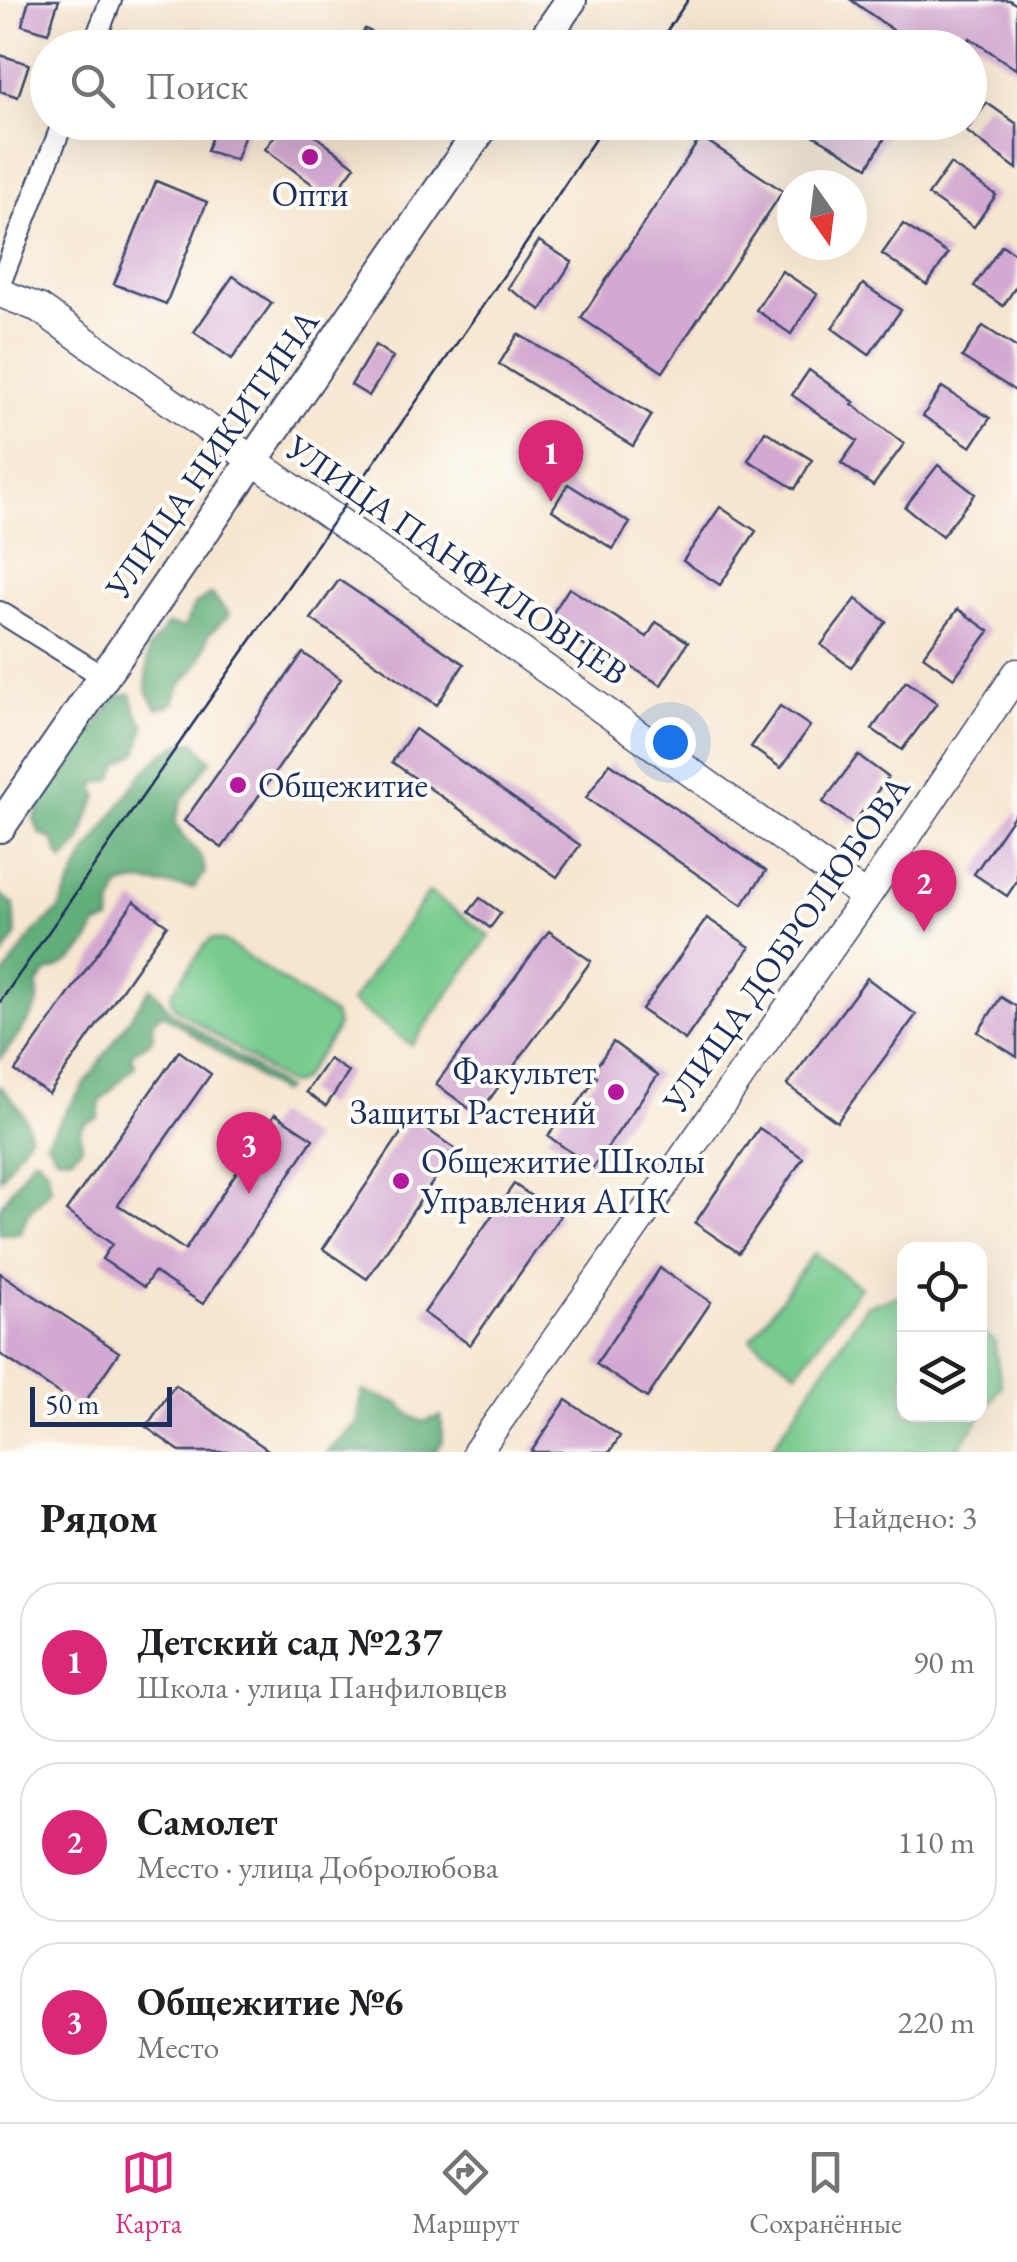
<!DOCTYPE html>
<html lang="ru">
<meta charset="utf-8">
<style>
body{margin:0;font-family:"EB Garamond",serif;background:#f6f6f6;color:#202124}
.controls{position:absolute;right:30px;bottom:30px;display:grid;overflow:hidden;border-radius:20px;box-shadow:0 10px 40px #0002}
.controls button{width:90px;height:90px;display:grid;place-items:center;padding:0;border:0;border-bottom:2px solid #e0e0e0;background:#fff;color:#202124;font:50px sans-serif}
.compass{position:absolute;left:777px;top:170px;width:90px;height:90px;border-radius:50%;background:#fff;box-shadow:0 10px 40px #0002;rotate:166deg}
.scale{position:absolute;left:30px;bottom:25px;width:142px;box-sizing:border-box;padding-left:10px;border:5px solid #1b2f5e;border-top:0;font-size:28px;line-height:35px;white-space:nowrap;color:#1b2f5e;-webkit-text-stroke:8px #fdfcf7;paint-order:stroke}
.you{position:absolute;left:670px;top:742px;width:35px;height:35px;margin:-25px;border:8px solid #fff;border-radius:50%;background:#1a73e8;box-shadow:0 0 0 15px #1a73e833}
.badge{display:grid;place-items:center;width:65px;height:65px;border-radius:50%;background:#db2777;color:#fff;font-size:32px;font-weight:700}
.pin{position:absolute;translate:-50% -82px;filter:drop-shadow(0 2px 5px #0008)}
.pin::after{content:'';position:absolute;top:52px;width:35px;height:30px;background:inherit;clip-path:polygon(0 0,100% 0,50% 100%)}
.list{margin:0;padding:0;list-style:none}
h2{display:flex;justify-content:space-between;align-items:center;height:130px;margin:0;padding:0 40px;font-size:42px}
h2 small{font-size:32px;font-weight:400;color:#757577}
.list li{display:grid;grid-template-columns:65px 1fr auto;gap:30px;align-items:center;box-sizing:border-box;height:160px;margin:0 20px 20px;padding:0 20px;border:2px solid #e0e0e0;border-radius:40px}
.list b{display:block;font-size:38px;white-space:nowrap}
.list p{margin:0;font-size:32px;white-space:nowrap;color:#757577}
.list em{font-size:32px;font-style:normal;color:#757577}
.icon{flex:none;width:55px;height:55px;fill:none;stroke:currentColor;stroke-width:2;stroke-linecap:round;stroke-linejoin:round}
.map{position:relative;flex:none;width:1017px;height:1452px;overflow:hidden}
.search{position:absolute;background:#fff;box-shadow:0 10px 40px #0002;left:30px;right:30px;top:30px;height:110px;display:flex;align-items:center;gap:25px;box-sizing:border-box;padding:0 35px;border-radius:55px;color:#757577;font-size:38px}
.sheet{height:670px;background:#fff}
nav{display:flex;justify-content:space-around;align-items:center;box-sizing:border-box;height:140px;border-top:2px solid #e0e0e0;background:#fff;font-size:28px;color:#757577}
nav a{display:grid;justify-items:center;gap:5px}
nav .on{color:#db2777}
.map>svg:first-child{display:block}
.green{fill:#78cb8e;stroke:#4a7d76;stroke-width:2.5}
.forest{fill:#62af79;stroke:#3e6f6c;stroke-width:2.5}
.building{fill:#d3a9d1}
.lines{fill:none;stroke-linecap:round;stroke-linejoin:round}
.street-casing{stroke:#3c4a6f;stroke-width:24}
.secondary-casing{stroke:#3c4a6f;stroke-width:31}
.primary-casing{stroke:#3c4a6f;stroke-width:34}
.street{stroke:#fff;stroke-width:20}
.secondary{stroke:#fff;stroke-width:28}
.primary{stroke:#fff;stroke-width:30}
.tram{stroke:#1b2f5e;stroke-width:2.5}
.poi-dot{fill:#b5179e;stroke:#fdfcf7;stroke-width:4}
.labels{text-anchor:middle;stroke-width:8;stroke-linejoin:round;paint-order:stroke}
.poi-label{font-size:35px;fill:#1b2f5e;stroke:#fdfcf7;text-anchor:start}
.street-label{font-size:35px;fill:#1b2f5e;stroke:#fdfcf7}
</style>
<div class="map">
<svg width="1017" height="1452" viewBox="0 0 1017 1452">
<rect width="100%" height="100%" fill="#fdfcf7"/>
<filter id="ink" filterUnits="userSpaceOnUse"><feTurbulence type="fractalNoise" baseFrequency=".01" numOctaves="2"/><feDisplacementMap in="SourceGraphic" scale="20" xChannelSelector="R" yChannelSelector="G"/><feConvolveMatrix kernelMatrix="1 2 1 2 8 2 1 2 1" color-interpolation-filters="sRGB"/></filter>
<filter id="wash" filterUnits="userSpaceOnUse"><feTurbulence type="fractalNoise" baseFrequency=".0048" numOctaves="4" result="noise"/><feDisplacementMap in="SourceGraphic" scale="40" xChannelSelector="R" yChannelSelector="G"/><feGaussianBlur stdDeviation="2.25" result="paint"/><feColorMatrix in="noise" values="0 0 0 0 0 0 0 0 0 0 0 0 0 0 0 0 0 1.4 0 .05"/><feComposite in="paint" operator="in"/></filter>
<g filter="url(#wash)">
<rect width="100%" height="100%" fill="#f6e6cf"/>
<path class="green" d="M 429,892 L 490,936 L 412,1045 L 351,1002 Z
M 211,939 L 224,941 L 334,1015 L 337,1024 L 335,1032 L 300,1081 L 292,1084 L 284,1082 L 174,1007 L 171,999 L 173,991 L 205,945 Z
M 814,1253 L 860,1287 L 797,1372 L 751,1339 Z
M 904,1294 L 904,1414 L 980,1414 L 980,1330 L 994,1341 L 1001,1386 L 956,1452 L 769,1452 L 866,1306 Z"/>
<path class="forest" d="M 212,594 L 229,615 L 209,634 L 200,661 L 179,688 L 172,705 L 157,709 L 146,689 L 148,650 L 168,624 L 184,628 L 194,605 Z
M 131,694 L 135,710 L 145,726 L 137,753 L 120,763 L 111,780 L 94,784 L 98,797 L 88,817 L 81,841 L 63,861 L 57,852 L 54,840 L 40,834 L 34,819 L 47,792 L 69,767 L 85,740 L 116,697 Z
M 195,742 L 211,760 L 182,800 L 175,823 C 185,845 203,848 205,873 L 194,888 L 137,882 L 120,886 L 112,904 L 110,921 L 97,925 C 91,940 79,957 64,965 C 46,975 51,965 37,985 C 37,986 39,1001 38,1002 C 37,1011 7,1051 0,1059 L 0,981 L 34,932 L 58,911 L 85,855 L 142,774 L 161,755 L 179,744 Z
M 0,894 L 14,905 L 16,936 L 0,960 Z
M 151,987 L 171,1012 L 285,1089 L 280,1093 L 162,1013 L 154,1020 L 152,1040 L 131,1054 L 135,1065 L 100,1102 L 98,1118 L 87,1122 L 80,1129 L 82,1146 L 72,1157 L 56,1156 L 46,1141 Z
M 0,1086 C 15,1102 26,1113 30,1134 L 0,1179 Z
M 33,1158 L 37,1158 L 48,1170 L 51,1189 L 27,1215 L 21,1233 L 0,1234 L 0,1207 Z
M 362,1391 L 399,1403 L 411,1416 L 423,1422 L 441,1416 L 443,1441 L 435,1452 L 327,1452 L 357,1423 Z"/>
<g id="blocks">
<path class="building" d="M 29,0 L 59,0 L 48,33 L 22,25 Z
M 851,0 L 1009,0 L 1017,5 L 1017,70 L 970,38 L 963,48 L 918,48 Z
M 365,29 L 405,48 L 355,48 Z
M 248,31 L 290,45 L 289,48 L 242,48 Z
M 0,55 L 29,64 L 18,97 L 0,91 Z
M 987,103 L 1017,124 L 1017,169 L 966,131 Z
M 216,122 L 249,122 L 236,160 L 207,151 Z
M 285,122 L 297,122 L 355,166 L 331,198 L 265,149 Z
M 791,122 L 894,122 L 868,167 Z
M 701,137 L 783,191 L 663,372 L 581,318 Z
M 950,164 L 996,195 L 974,227 L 928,195 Z
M 156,181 L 207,202 L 166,304 L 114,284 Z
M 903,224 L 948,254 L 927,285 L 882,254 Z
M 539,241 L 572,262 L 541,310 L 508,288 Z
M 1002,245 L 1017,255 L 1017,285 L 1003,306 L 974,286 Z
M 782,271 L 817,294 L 791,334 L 756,310 Z
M 233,276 L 272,303 L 232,359 L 194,332 Z
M 863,284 L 901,310 L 869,355 L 832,328 Z
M 983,326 L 1017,348 L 1017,392 L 962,357 Z
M 518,334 L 652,415 L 633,446 L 499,364 Z
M 375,345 L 393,357 L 369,396 L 351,385 Z
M 809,370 L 854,402 L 852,404 L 904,444 L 873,486 L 841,463 L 857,441 L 792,395 Z
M 942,387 L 990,418 L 971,447 L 923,416 Z
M 765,431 L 812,460 L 795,489 L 748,460 Z
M 938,465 L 975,494 L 942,536 L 905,507 Z
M 568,484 L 630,523 L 613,549 L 552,510 Z
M 720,507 L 756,531 L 720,585 L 683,561 Z
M 339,580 L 464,664 L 437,705 L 311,619 Z
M 569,588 L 647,637 L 656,622 L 688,642 L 661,685 L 605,651 L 602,657 L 547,622 Z
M 856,599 L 886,622 L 851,667 L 821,645 Z
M 958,609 L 989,631 L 954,678 L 923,656 Z
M 303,653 L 341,679 L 222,848 L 184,821 Z
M 906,681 L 937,703 L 902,750 L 872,729 Z
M 780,706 L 810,726 L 781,768 L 751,747 Z
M 415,729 L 580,845 L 557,877 L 392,762 Z
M 858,755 L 888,777 L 853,824 L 823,802 Z
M 610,763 L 766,871 L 742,905 L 586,798 Z
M 1017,811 L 1017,881 L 1007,896 L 974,874 Z
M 480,898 L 501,913 L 490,928 L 469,912 Z
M 134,901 L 167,925 L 49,1094 L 15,1071 Z
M 707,918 L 750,947 L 685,1040 L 642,1010 Z
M 549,931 L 591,961 L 478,1115 L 436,1084 Z
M 867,978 L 916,1015 L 837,1122 L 787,1085 Z
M 1001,997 L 1017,1007 L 1017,1057 L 978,1032 Z
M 613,1042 L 658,1075 L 593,1168 L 548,1136 L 567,1108 L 572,1112 L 597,1077 L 592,1073 Z
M 179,1051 L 211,1074 L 118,1205 L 185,1250 L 275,1114 L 313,1139 L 203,1304 L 154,1272 L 144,1287 L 102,1259 L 112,1244 L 66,1211 Z
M 329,1059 L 349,1072 L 326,1106 L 306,1092 Z
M 411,1118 L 455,1149 L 367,1279 L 323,1249 Z
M 759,1128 L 803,1158 L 739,1253 L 695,1223 Z
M 514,1184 L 560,1216 L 470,1345 L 424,1313 Z
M 660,1268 L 711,1302 L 647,1398 L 596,1364 Z
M 0,1273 L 119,1352 L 81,1408 L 0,1354 Z
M 175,1385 L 271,1452 L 181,1452 L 146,1427 Z
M 566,1400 L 620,1436 L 610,1452 L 531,1452 Z"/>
</g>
</g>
<g filter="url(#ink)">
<use href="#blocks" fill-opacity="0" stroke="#3c4a6f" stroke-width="2.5"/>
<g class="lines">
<g class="street-casing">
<path id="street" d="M 92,48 L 111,0
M 0,284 L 63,122
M 0,612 L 104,677"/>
</g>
<g class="secondary-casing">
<path id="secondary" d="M 0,293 L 39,308 L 866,897
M 477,1452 L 866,897 L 1017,673"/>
</g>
<g class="primary-casing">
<path id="primary" d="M 538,48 L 571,0
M 0,827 L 486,122"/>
</g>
<use href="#street" class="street"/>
<use href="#secondary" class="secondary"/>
<use href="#primary" class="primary"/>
<path class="tram" d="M 655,48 L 688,0
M 0,1002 L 527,242 L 606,122"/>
</g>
</g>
<g class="poi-dot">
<circle cx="310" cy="157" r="10"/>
<circle cx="238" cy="785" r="10"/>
<circle cx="616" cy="1092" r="10"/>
<circle cx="401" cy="1181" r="10"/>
</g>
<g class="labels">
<g class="poi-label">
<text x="310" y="206" text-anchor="middle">Опти</text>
<text x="258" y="797">Общежитие</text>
<text x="596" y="1084" text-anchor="end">Факультет<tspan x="596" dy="40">Защиты Растений</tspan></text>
<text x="421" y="1173">Общежитие Школы<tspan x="421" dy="40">Управления АПК</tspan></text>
</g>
<g class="street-label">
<text transform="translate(212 454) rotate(-55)" y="12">УЛИЦА НИКИТИНА</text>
<text transform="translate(457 560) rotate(35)" y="12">УЛИЦА ПАНФИЛОВЦЕВ</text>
<text transform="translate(786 944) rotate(-55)" y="12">УЛИЦА ДОБРОЛЮБОВА</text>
</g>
</g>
</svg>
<div class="controls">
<button><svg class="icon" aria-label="locate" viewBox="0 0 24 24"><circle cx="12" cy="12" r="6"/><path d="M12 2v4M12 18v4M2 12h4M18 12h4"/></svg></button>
<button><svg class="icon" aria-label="layers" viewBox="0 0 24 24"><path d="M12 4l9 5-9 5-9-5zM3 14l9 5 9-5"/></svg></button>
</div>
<svg class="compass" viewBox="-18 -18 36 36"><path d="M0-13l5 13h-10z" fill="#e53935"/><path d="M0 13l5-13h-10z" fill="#757577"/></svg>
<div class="scale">50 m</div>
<div class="you"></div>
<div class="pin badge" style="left:551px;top:502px">1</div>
<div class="pin badge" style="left:924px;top:932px">2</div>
<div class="pin badge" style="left:249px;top:1194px">3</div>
<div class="search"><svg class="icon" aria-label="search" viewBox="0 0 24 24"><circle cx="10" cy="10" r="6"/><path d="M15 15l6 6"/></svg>Поиск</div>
</div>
<section class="sheet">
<h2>Рядом<small>Найдено: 3</small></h2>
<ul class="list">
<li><span class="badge">1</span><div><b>Детский сад №237</b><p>Школа · улица Панфиловцев</p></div><em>90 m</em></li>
<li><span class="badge">2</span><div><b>Самолет</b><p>Место · улица Добролюбова</p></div><em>110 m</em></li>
<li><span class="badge">3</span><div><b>Общежитие №6</b><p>Место</p></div><em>220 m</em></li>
</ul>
</section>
<nav>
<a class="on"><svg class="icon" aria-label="map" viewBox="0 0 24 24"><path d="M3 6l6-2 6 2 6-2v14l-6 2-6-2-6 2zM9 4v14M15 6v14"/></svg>Карта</a>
<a><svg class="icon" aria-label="directions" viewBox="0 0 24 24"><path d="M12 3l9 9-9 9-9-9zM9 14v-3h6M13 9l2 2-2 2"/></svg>Маршрут</a>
<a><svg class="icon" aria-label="saved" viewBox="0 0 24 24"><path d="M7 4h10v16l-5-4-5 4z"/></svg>Сохранённые</a>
</nav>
